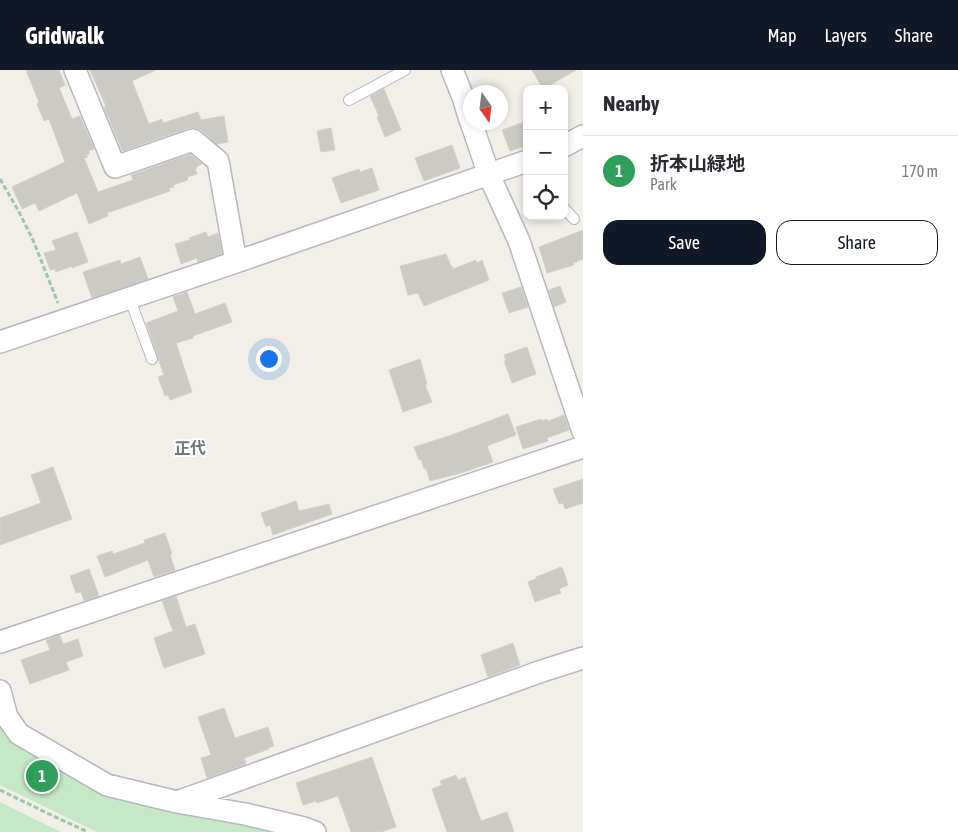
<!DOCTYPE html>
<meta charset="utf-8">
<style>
body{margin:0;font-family:"Asap Condensed","Noto Sans JP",sans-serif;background:#f7f7f7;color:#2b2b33}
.controls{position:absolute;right:15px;top:15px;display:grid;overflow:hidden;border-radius:10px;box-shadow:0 2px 8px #0003}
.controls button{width:45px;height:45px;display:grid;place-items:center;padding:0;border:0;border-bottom:1px solid #e1e1e2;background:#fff;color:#2b2b33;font:25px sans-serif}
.compass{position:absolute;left:463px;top:15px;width:45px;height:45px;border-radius:50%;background:#fff;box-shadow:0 2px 8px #0003;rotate:166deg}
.you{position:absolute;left:268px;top:288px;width:18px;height:18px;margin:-12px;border:4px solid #fff;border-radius:50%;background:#1a73e8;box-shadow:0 0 0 8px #1a73e833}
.badge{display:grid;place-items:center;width:32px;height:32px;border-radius:50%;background:#111827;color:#fff;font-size:16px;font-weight:700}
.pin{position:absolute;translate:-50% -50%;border:2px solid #fff;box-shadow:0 1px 5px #0006}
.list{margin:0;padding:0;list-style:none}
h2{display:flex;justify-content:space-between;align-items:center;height:65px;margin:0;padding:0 20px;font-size:21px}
h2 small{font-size:16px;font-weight:400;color:#7c7c81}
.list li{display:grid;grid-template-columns:32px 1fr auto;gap:15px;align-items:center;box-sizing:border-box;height:70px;padding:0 20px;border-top:1px solid #e1e1e2}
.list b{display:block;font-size:19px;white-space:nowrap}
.list p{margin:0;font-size:16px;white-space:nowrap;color:#7c7c81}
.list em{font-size:16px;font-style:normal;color:#7c7c81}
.actions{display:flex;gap:10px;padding:15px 20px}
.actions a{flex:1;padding:11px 0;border:1px solid #111827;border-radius:15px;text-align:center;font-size:18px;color:#111827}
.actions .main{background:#111827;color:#fff}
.icon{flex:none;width:28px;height:28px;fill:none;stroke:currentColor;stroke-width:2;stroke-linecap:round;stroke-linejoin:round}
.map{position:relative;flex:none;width:583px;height:762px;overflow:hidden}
header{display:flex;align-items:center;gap:30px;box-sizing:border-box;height:70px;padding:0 25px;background:#111827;color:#fff}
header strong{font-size:24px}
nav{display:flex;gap:28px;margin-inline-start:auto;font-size:18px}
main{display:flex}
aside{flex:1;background:#fff}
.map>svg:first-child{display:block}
.green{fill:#c5e8c5}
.building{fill:#cccac5;stroke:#d6d1c6}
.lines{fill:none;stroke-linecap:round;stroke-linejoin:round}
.service-casing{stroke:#b5b8bc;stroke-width:12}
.minor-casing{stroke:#b5b8bc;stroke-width:24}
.path{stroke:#9cc7a9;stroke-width:3;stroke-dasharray:5 2.5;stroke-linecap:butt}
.service{stroke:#fff;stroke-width:10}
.minor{stroke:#fff;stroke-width:21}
.labels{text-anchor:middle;stroke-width:4;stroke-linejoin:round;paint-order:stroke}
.quarter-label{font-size:16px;font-weight:bold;fill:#70757a;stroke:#fff}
</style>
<header>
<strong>Gridwalk</strong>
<nav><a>Map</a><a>Layers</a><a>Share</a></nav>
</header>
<main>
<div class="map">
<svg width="583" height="762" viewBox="0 0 583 762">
<rect width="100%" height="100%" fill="#f1efe8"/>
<path class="green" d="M 0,653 L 69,697 L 298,762 L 97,762 L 0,715 Z
M 0,732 L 61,762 L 0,762 Z"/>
<path class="building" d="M 26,0 L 59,0 L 65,15 L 59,18 L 72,49 L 80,46 L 94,79 L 89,81 L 89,84 L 86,85 L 88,87 L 84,88 L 98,122 L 133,110 L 131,105 L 190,84 L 202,94 L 197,96 L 197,98 L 195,99 L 197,104 L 187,107 L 188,110 L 173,115 L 174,117 L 169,118 L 170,121 L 107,143 L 108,146 L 89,154 L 77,123 L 39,141 L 35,133 L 22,139 L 12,117 L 65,92 L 49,49 L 44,51 L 37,34 L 39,32 Z
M 90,0 L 156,0 L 132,11 L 149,54 L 162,49 L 163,53 L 198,42 L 201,50 L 224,46 L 228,72 L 217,74 L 201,60 L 196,58 L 189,58 L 123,81 L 122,80 L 104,37 L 106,36 Z
M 532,0 L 576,0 L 543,19 Z
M 384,19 L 401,60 L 385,67 L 377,47 L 379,46 L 370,26 Z
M 527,51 L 527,75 L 510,81 L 502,60 Z
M 331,58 L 335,80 L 321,82 L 317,61 Z
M 452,75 L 460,98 L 424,111 L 415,88 Z
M 372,98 L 379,120 L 341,133 L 332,108 L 359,99 L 360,102 Z
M 583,160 L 583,189 L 573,193 L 574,195 L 547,203 L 539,177 Z
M 77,162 L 88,192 L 72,198 L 72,196 L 56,202 L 55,199 L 50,200 L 44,183 L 56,180 L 52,171 Z
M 206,162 L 208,167 L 218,163 L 222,184 L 198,192 L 197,188 L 181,194 L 175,174 L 190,170 L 189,168 Z
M 446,184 L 451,196 L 452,196 L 453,199 L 476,190 L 477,193 L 482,190 L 489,210 L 424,236 L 418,223 L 408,225 L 400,196 Z
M 140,187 L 148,209 L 92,228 L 83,202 L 120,190 L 121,194 Z
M 560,216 L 566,232 L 554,237 L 549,220 Z
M 521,217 L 528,237 L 509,243 L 502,223 Z
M 187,222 L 195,244 L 225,233 L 232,252 L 193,266 L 193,268 L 176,273 L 192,322 L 170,330 L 168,325 L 165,326 L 158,307 L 164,305 L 159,291 L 158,287 L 146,253 L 178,241 L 173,227 Z
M 527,277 L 536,304 L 512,313 L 504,291 L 506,291 L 504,285 Z
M 420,289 L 427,314 L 425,315 L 432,332 L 403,342 L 389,300 Z
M 508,344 L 516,365 L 487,376 L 493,392 L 464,402 L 430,411 L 426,398 L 424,399 L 421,389 L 419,390 L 414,377 L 449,366 Z
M 564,345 L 569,360 L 547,368 L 548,371 L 523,379 L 516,357 L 541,349 L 542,351 L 547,349 L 548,351 Z
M 53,397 L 72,449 L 0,475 L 0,448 L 41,433 L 31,405 Z
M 583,409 L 583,433 L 565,439 L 563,433 L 559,434 L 553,419 Z
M 296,431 L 299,441 L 329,434 L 332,444 L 273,465 L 270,455 L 266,457 L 261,443 Z
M 165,463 L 172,484 L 170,485 L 175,500 L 154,507 L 148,490 L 105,507 L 97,486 L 112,481 L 113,484 L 145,473 L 144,470 Z
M 561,497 L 563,499 L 568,515 L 559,519 L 561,523 L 535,532 L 528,512 L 536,509 L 536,507 Z
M 89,499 L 99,526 L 84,531 L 81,522 L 76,523 L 70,506 Z
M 176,526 L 186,557 L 195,554 L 205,584 L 164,598 L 154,568 L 173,561 L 162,531 Z
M 60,565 L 63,574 L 78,569 L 83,586 L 66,592 L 69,600 L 30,614 L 21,590 L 50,580 L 46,570 Z
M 513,573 L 520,595 L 488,607 L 481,585 Z
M 224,638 L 235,668 L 268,657 L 274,676 L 268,678 L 269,679 L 244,688 L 246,694 L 207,708 L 201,688 L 211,685 L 198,647 Z
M 372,687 L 396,757 L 381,762 L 351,762 L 338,726 L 317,733 L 316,731 L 303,735 L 296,713 Z
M 456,705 L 458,710 L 465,707 L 481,751 L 507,742 L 514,762 L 447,762 L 432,719 L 442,715 L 440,711 Z"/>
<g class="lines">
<g class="service-casing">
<path id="service" d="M 349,30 L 405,0
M 564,138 L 574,149
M 129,227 L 152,289"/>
</g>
<g class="minor-casing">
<path id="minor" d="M 75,0 L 115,97 L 193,70 L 218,91 L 236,192
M 452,0 L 463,27 L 470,50
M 471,52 L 489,105 L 519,171 L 583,362
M 564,76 L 583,66
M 0,272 L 236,192 L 527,91
M 0,572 L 583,377
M 0,621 L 7,647 L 19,664 L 107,715 L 177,732 L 245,744 L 304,758 L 315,762
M 177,732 L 542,601 L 583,588"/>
</g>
<path class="path" d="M 0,109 L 18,140 L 33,170 L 58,233
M 0,720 L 49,744 L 88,762"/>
<use href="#service" class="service"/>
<use href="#minor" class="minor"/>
</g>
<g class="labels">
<g class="quarter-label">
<text x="190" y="384">正代</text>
</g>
</g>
</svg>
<div class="controls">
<button>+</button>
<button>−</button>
<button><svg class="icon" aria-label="locate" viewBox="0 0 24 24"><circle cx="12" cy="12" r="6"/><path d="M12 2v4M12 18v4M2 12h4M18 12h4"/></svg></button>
</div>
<svg class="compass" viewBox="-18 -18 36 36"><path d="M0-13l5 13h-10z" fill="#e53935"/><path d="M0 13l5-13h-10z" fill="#7c7c81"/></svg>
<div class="you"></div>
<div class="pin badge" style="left:42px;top:706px;background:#2e9e5b">1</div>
</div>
<aside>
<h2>Nearby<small></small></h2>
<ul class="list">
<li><span class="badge" style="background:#2e9e5b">1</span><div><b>折本山緑地</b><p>Park</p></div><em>170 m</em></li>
</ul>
<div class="actions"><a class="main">Save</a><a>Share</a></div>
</aside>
</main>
